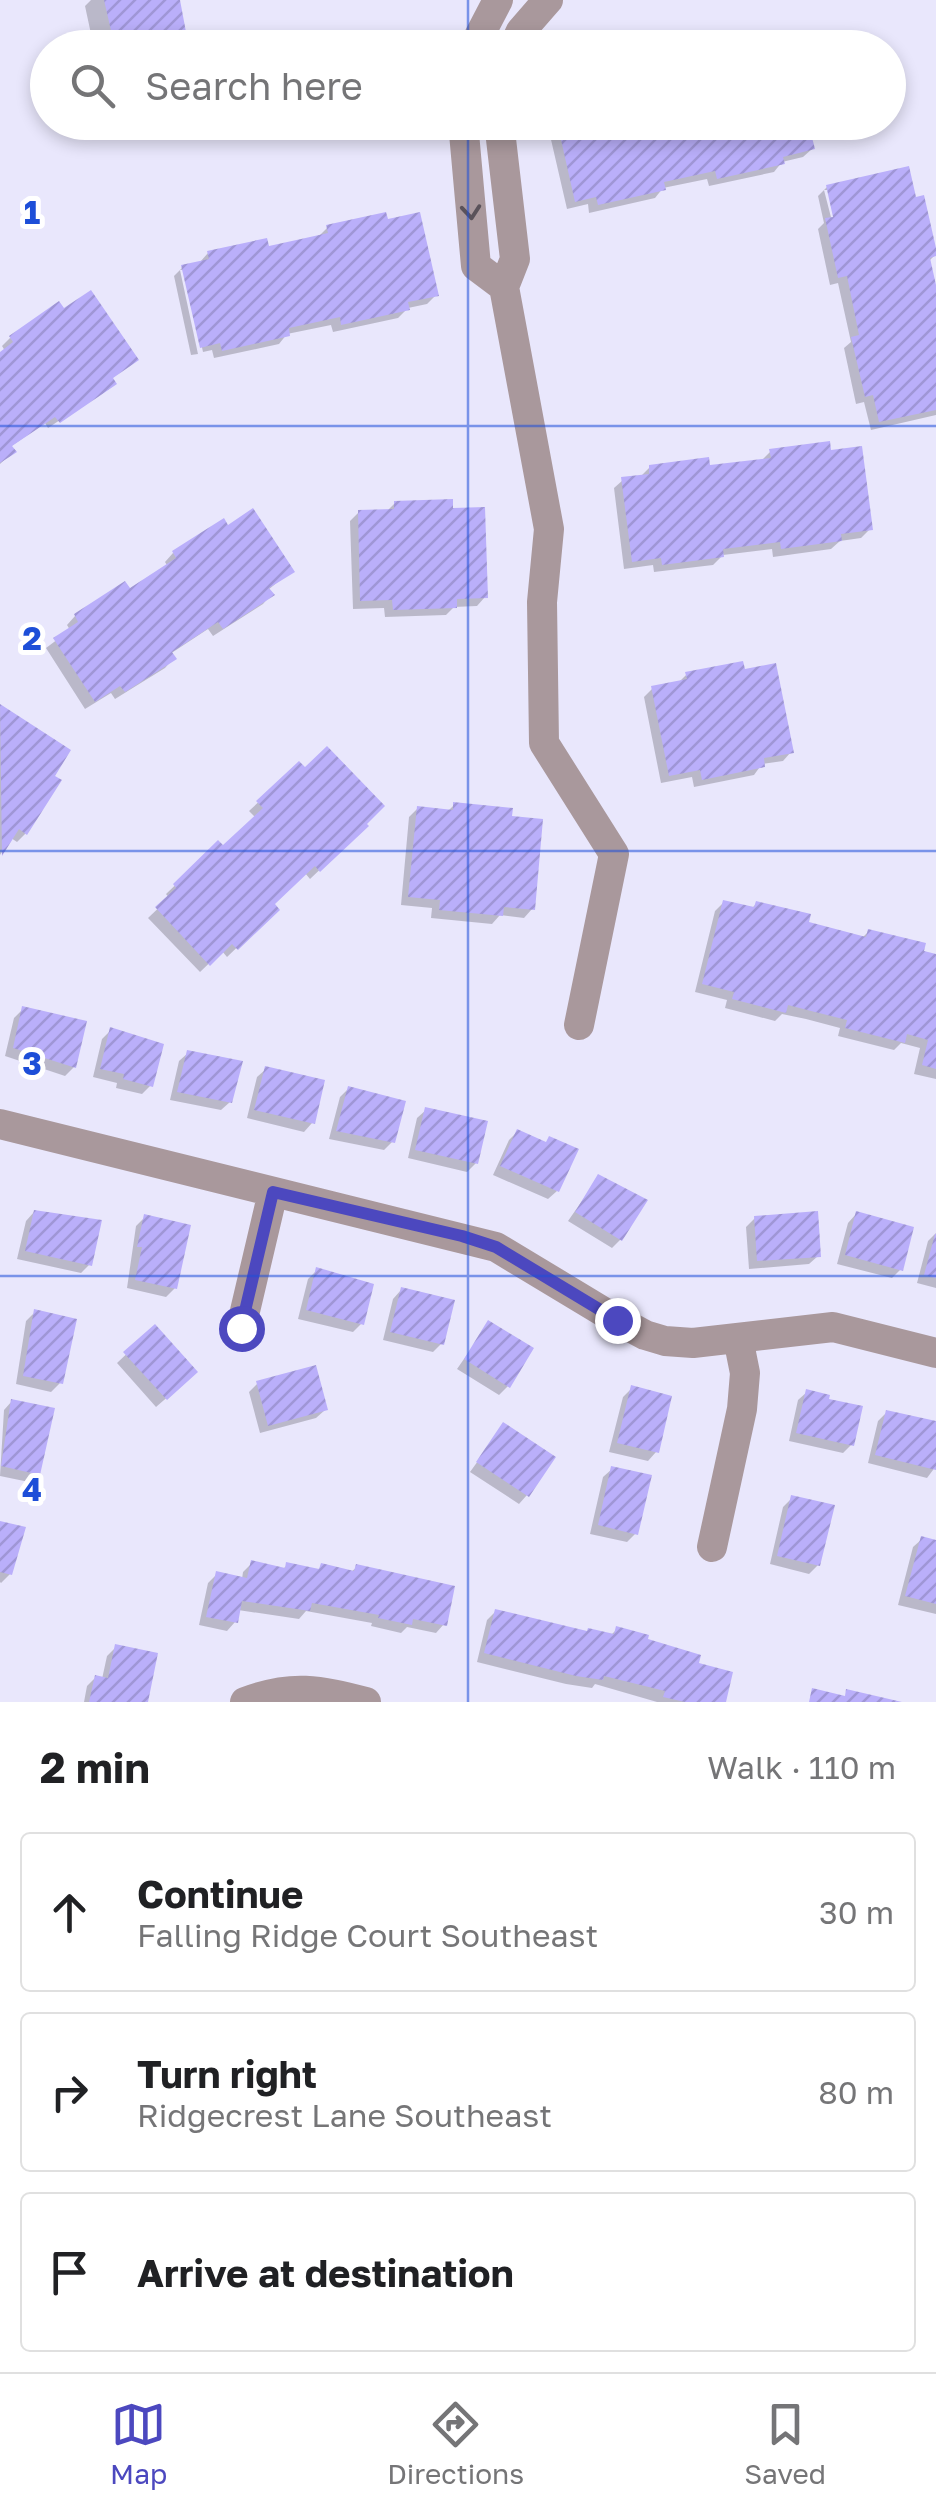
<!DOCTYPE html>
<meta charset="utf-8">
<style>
body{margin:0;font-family:"Golos Text",sans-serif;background:#f6f6f6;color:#202124}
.stop{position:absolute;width:30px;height:30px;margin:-22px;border:8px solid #4c48bf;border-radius:50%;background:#fff}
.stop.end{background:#4c48bf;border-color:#fff;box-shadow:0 2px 10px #0008}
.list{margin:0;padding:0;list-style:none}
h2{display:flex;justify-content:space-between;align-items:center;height:130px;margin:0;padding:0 40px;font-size:42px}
h2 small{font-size:32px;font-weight:400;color:#757577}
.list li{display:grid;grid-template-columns:65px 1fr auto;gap:30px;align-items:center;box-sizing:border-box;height:160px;margin:0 20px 20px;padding:0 20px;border:2px solid #e0e0e0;border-radius:10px}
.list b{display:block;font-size:38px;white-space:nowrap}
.list p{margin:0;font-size:32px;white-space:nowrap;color:#757577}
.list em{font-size:32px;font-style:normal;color:#757577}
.icon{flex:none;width:55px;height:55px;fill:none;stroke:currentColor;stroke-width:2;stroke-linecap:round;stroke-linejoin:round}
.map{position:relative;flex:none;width:936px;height:1702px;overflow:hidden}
.search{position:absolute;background:#fff;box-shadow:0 5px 15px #0003;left:30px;right:30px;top:30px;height:110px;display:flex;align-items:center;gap:25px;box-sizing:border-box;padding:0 35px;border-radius:55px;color:#757577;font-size:38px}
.sheet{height:670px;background:#fff}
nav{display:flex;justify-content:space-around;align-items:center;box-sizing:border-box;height:140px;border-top:2px solid #e0e0e0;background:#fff;font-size:28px;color:#757577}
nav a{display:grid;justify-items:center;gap:5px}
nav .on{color:#4c48bf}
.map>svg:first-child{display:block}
.shadow{fill:#0003;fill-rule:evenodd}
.building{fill:url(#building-hatch)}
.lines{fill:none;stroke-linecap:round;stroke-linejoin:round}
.minor{stroke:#a9989c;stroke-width:30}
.oneway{stroke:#5a525a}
.route{stroke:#4c48bf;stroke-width:12}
.grid{fill:none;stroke:#1d4ed8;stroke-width:2.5;stroke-opacity:0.55}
.grid-label{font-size:32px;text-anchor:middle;font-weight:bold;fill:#1d4ed8;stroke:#fff;stroke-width:10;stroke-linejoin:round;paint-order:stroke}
</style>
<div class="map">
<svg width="936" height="1702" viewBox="0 0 936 1702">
<defs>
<pattern id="building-hatch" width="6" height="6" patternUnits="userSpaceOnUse" patternTransform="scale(2.5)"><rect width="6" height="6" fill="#baaffa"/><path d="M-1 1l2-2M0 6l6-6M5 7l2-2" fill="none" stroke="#9f96d6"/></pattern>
</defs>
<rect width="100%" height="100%" fill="#e9e7fc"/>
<path class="shadow" d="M 91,0 L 178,0 L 186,48 L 94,48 L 85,6 Z
M 111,122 L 181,122 L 114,136 Z
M 557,122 L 806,122 L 812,149 L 803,157 L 782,162 L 774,172 L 709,186 L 707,179 L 663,188 L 655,198 L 589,213 L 588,204 L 567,209 L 549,131 Z
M 827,187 L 914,200 L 935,255 L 928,262 L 936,296 L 936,415 L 871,430 L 864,402 L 856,404 L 844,348 L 851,342 L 838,283 L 830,285 L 818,229 L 824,223 L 818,196 ZM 824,190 L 829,190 L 838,228 L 834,229 Z
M 328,227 L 436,295 L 427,304 L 408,308 L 398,318 L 333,332 L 331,325 L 287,334 L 279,344 L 214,358 L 212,350 L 203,352 L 185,270 L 180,270 L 198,354 L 191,355 L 174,276 L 182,268 L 200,262 L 208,253 L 267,249 L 319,236 Z
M 10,338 L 136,360 L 111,379 L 114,384 L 108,390 L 108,388 L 48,428 L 45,423 L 10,447 L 13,452 L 0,464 L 0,354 L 5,351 L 2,346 Z
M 770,452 L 829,453 L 870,529 L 861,538 L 840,541 L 831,549 L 773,557 L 772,549 L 723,555 L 713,565 L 654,572 L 653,565 L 624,569 L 614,488 L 623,480 L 639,478 L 650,467 L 708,468 L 760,462 Z
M 395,503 L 485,597 L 477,606 L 454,607 L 446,615 L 385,617 L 384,608 L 353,609 L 350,521 L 359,512 L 387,511 Z
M 173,553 L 291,571 L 268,590 L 271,595 L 263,604 L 213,636 L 208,629 L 170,654 L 173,659 L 165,668 L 115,699 L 111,693 L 85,709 L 46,648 L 70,630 L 67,625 L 75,616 L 129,592 L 168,567 L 165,562 Z
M 687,674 L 791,752 L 783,761 L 762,764 L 754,775 L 694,787 L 692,777 L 661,783 L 644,697 L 652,689 L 677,684 Z
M 0,707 L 68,750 L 26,833 L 17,842 L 11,838 L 0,855 Z
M 299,764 L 366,826 L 310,879 L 305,873 L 272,904 L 277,909 L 227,957 L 222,951 L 200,972 L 148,918 L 169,898 L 166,894 L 218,844 L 223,849 L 256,818 L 249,811 Z
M 454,805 L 532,909 L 524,918 L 500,915 L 492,924 L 431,918 L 432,908 L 401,905 L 409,817 L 418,808 L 447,812 Z
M 724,902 L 751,909 L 757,903 L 806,924 L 862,938 L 869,931 L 936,956 L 936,1079 L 914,1074 L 920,1048 L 901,1043 L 894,1050 L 838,1036 L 840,1028 L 806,1019 L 782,1014 L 775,1021 L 725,1008 L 727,1000 L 695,992 L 715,911 Z
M 23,1009 L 74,1067 L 65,1076 L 5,1056 L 14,1018 Z
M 111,1030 L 151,1085 L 142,1094 L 116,1088 L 117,1083 L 93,1077 L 102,1039 Z
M 188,1053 L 230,1102 L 221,1110 L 170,1100 L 179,1061 Z
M 266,1069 L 312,1123 L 304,1132 L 247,1118 L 257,1077 Z
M 349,1088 L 393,1141 L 384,1150 L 329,1139 L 340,1097 Z
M 426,1110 L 476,1163 L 467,1172 L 408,1158 L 417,1118 Z
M 517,1132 L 557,1191 L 548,1199 L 493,1175 L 509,1140 Z
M 598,1178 L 620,1240 L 612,1248 L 568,1221 Z
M 34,1212 L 90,1264 L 81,1273 L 17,1259 L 26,1221 Z
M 856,1214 L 901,1269 L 892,1278 L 837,1264 L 848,1223 Z
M 145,1217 L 175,1288 L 166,1297 L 127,1288 L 136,1226 Z
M 755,1218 L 818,1256 L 809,1264 L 749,1269 L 746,1227 Z
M 936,1233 L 936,1288 L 917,1283 L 928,1241 Z
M 317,1270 L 361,1324 L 353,1332 L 298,1319 L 308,1279 Z
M 401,1290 L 441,1344 L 433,1352 L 383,1340 L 393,1299 Z
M 35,1312 L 60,1383 L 51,1392 L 16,1384 L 26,1321 Z
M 489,1323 L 508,1386 L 499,1395 L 457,1369 Z
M 155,1327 L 186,1381 L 156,1407 L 117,1363 Z
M 258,1383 L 325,1410 L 316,1418 L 260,1433 L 249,1392 Z
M 632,1388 L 656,1452 L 648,1461 L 609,1452 L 623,1397 Z
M 807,1392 L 852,1444 L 843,1453 L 789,1441 L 798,1400 Z
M 12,1401 L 38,1473 L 29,1482 L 0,1476 L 4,1410 Z
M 887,1412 L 936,1424 L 936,1466 L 927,1478 L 868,1463 L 878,1421 Z
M 504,1425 L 527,1495 L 519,1504 L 470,1472 Z
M 612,1469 L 636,1533 L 627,1542 L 590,1534 L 603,1477 Z
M 792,1498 L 818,1565 L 809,1574 L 770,1564 L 783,1507 Z
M 0,1524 L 10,1574 L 1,1583 L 0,1582 Z
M 922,1539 L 936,1542 L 936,1614 L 898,1605 L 913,1547 Z
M 252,1563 L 282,1570 L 287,1565 L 316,1571 L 322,1566 L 351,1572 L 357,1567 L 444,1624 L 436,1633 L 407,1627 L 401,1633 L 371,1626 L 372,1623 L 306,1611 L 299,1619 L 238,1610 L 235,1622 L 227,1631 L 199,1625 L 208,1583 L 217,1574 L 242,1579 L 243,1572 Z
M 496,1611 L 586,1634 L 610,1636 L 617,1629 L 696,1665 L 723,1702 L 657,1702 L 595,1684 L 592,1688 L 566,1684 L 477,1662 L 487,1620 Z
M 116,1647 L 145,1702 L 84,1702 L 87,1686 L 95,1678 L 102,1679 L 107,1656 Z"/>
<path class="building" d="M 104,0 L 180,0 L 189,48 L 115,48 Z
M 557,122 L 808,122 L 815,149 L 783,157 L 785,164 L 717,179 L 715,171 L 664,182 L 666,190 L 598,205 L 596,197 L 575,202 Z
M 909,166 L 916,197 L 924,195 L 936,248 L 936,256 L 930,258 L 936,285 L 936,410 L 879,422 L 873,395 L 865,397 L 851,337 L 859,335 L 847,276 L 838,278 L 825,218 L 833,217 L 826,185 Z
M 386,212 L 388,219 L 420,212 L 439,296 L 408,302 L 410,310 L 341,325 L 340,317 L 289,328 L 290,336 L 222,351 L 220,343 L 200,348 L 181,265 L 209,259 L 207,251 L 267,238 L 269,246 L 301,239 L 328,233 L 326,225 Z
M 91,290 L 139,360 L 113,378 L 117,384 L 60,423 L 55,417 L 12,446 L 17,452 L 0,463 L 0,352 L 13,342 L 9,336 L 59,301 L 64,308 Z
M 830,441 L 831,450 L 862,446 L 873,530 L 841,534 L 842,541 L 781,549 L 780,542 L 723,549 L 724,557 L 662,565 L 661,558 L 632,562 L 621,477 L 649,474 L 649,465 L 709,457 L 710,465 L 771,458 L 769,449 Z
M 453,499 L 453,508 L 485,507 L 488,598 L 457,599 L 457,608 L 393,610 L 392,600 L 360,601 L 358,510 L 394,509 L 394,501 Z
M 253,508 L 295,572 L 269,588 L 275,595 L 223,629 L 218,622 L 172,652 L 177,659 L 125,692 L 120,686 L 95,702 L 53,638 L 78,622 L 74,614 L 125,581 L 130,588 L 176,558 L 172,551 L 224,518 L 228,525 Z
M 743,661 L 745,669 L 776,663 L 794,753 L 764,758 L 765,767 L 702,780 L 700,770 L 669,776 L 651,686 L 687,679 L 685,672 Z
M 0,704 L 71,750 L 55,776 L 62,780 L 27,835 L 19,829 L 2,856 Z
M 327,746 L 385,806 L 367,824 L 369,826 L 320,872 L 315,866 L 275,904 L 280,910 L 238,950 L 232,944 L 210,966 L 155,907 L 176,888 L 173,884 L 218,840 L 223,845 L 263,808 L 256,801 L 299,761 L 305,767 Z
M 453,802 L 513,808 L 512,816 L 543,819 L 535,910 L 504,907 L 503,916 L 439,910 L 440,900 L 408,897 L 417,806 L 453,810 Z
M 723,900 L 754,907 L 756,901 L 811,914 L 809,922 L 866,937 L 868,929 L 926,943 L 924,951 L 936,954 L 936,1069 L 922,1065 L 928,1040 L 907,1034 L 905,1043 L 845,1028 L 847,1020 L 815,1012 L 788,1005 L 786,1013 L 732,999 L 734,992 L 702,984 Z
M 22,1006 L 87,1021 L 76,1068 L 13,1048 Z
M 110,1027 L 164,1044 L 153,1087 L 123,1079 L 124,1074 L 100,1069 Z
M 187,1050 L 243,1061 L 232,1103 L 177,1092 Z
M 265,1066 L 325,1080 L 315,1124 L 254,1110 Z
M 348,1086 L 406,1101 L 395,1143 L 336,1131 Z
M 425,1107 L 488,1121 L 478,1164 L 415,1150 Z
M 517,1129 L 546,1142 L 549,1136 L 579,1149 L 559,1192 L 500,1166 Z
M 598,1174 L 648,1200 L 622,1241 L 575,1212 Z
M 34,1210 L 102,1220 L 92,1266 L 25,1251 Z
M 818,1211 L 821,1257 L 757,1261 L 754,1216 Z
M 856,1211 L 914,1227 L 903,1271 L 845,1255 Z
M 144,1214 L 191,1225 L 177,1289 L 135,1280 L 142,1247 L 137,1247 Z
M 935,1234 L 936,1234 L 936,1278 L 924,1275 Z
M 316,1267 L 374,1284 L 364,1325 L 306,1310 Z
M 401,1287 L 455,1300 L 444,1345 L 390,1332 Z
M 34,1309 L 77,1319 L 63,1384 L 23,1376 Z
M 488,1320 L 534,1348 L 510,1388 L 464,1359 Z
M 155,1324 L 198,1372 L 167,1400 L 123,1352 Z
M 316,1365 L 328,1410 L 268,1426 L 256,1381 Z
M 631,1385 L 672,1396 L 659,1453 L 617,1443 Z
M 806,1389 L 830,1395 L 829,1399 L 863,1406 L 854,1446 L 796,1433 Z
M 11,1399 L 55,1408 L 40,1475 L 1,1466 Z
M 886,1410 L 936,1421 L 936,1470 L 875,1455 Z
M 503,1422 L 556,1457 L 529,1497 L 476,1462 Z
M 611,1466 L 652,1475 L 638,1535 L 598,1525 Z
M 791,1495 L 835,1505 L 820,1566 L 777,1556 Z
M 0,1521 L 26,1527 L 12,1575 L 0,1572 Z
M 921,1536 L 936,1540 L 936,1604 L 905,1596 Z
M 251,1560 L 285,1568 L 286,1562 L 319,1569 L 321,1563 L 354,1571 L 356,1564 L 455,1586 L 447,1626 L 413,1619 L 412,1625 L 378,1618 L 379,1615 L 312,1603 L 310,1611 L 242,1601 L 238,1623 L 206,1617 L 216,1571 L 247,1578 Z
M 495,1609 L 587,1631 L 588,1628 L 614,1634 L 616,1626 L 649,1635 L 648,1639 L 701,1655 L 699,1663 L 733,1672 L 726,1702 L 685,1702 L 663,1697 L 665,1691 L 604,1676 L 603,1680 L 576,1676 L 484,1653 Z
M 115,1644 L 158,1653 L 148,1702 L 89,1702 L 95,1675 L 108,1678 Z
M 812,1688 L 845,1696 L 846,1689 L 902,1702 L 809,1702 Z"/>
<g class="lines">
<path class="minor" d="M 473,48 L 498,0
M 513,48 L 521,31 L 548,0
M 463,122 L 476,266 L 504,287
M 499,122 L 515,259 L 504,287 L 549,529 L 542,602 L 544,743 L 614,854 L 579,1025
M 0,1124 L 496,1247 L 617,1320 L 645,1335 L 665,1341 L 693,1343 L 833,1327 L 936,1353
M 241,1328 L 273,1192
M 712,1547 L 742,1409 L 745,1373 L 738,1338
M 245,1702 C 292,1684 319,1690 366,1702"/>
</g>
<defs><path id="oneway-chevron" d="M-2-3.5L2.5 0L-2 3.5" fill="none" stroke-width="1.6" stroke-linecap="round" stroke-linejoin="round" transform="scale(2.5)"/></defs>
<use class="oneway" href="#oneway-chevron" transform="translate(471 212) rotate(85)"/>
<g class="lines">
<path class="route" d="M 241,1328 L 273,1192 L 462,1236 L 496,1247 L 617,1320"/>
</g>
<path class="grid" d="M 468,0 L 468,48M 468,122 L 468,1702M 0,426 L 936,426M 0,851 L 936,851M 0,1276 L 936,1276"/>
<g class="grid-label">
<text x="32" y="224">1</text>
<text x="32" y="650">2</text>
<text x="32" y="1075">3</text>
<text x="32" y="1501">4</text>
</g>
</svg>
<div class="stop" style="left:241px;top:1328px"></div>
<div class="stop end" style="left:617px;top:1320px"></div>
<div class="search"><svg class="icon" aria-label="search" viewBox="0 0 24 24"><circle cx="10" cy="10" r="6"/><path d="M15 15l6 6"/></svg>Search here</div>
</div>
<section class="sheet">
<h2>2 min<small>Walk · 110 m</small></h2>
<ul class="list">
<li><svg class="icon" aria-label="ahead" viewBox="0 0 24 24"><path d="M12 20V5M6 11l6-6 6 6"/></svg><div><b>Continue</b><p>Falling Ridge Court Southeast</p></div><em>30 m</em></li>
<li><svg class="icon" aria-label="right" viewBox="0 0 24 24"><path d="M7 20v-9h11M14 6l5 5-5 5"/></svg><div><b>Turn right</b><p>Ridgecrest Lane Southeast</p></div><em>80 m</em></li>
<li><svg class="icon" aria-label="arrive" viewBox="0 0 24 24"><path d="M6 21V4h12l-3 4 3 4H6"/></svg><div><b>Arrive at destination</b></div></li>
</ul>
</section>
<nav>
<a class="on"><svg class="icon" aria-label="map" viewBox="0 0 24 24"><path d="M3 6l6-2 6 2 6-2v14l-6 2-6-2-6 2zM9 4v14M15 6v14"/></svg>Map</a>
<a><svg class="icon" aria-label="directions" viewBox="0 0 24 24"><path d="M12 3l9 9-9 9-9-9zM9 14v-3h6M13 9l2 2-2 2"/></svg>Directions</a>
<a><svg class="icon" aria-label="saved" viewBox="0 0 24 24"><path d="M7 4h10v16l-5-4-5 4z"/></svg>Saved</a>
</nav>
